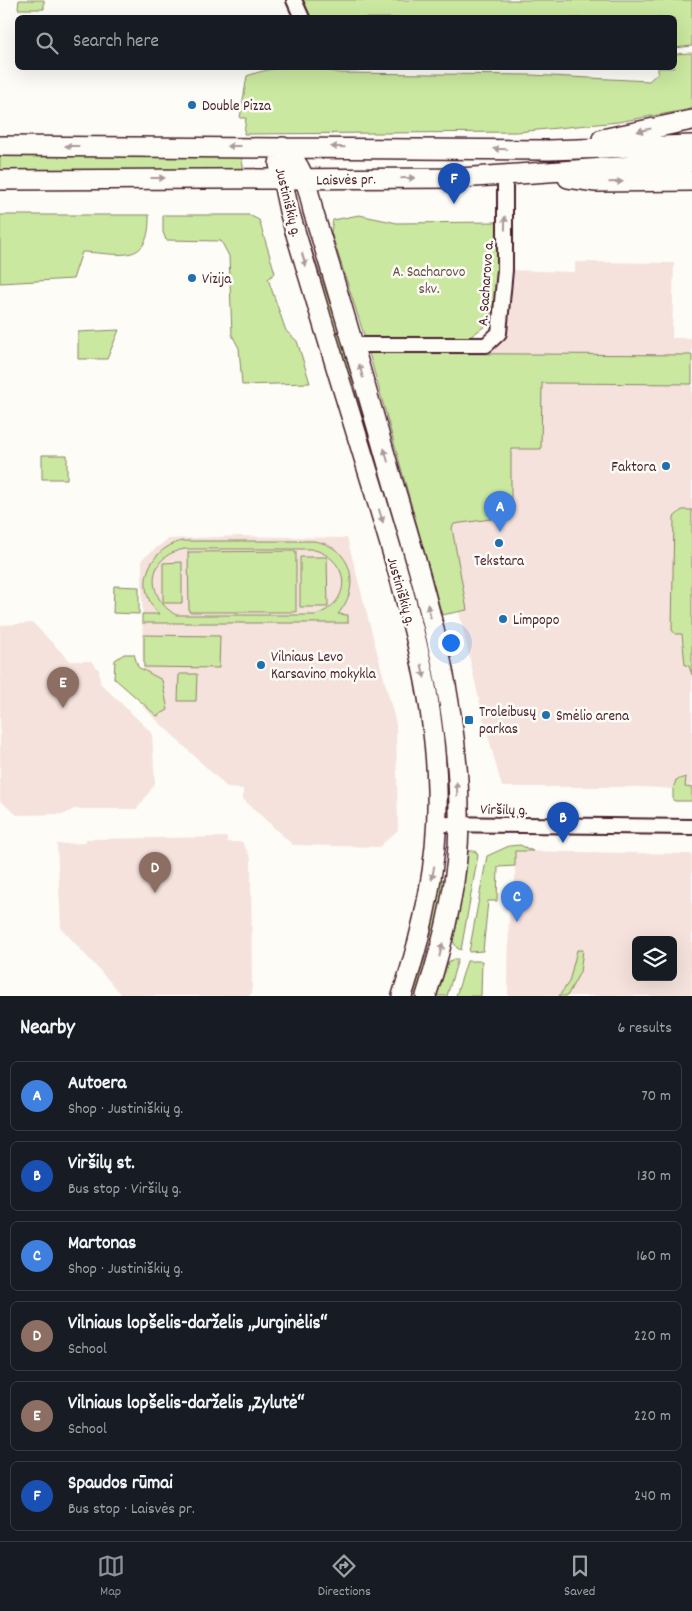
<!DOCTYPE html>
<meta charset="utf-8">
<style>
body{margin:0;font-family:Dekko,sans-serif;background:#242831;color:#f1f3f6}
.controls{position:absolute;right:15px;bottom:15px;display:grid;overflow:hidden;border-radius:8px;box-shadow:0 5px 20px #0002}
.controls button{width:45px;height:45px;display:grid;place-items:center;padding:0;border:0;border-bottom:1px solid #363941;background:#171b24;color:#f1f3f6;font:25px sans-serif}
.you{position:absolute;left:450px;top:642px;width:18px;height:18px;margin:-12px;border:4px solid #fff;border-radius:50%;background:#1a73e8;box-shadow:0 0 0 8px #1a73e833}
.badge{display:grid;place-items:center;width:32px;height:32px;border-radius:50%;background:#8c9099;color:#fff;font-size:16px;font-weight:700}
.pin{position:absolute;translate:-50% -41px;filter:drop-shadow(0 1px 2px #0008)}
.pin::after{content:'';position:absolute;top:26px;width:18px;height:15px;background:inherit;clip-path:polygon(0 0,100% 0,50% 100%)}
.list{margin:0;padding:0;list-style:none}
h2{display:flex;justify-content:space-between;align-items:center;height:65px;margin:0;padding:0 20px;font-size:21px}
h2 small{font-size:16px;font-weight:400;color:#9ea1a6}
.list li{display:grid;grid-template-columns:32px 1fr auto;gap:15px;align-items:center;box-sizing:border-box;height:70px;margin:0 10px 10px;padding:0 10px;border:1px solid #363941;border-radius:8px}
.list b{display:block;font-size:19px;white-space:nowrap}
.list p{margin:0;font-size:16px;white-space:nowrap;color:#9ea1a6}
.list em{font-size:16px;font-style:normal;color:#9ea1a6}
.icon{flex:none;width:28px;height:28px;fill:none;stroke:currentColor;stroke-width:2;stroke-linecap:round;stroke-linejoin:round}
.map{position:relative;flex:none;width:692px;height:996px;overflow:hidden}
.search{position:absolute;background:#171b24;box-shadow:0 5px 20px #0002;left:15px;right:15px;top:15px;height:55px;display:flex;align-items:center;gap:12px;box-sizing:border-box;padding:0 18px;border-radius:8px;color:#9ea1a6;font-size:19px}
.sheet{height:545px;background:#171b24}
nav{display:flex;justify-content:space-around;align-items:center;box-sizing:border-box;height:70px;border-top:1px solid #363941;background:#171b24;font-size:14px;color:#9ea1a6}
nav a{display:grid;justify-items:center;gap:2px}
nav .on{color:#8c9099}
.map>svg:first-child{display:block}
.built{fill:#f5e2dc;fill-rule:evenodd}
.green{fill:#cae8a0;stroke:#8a8466;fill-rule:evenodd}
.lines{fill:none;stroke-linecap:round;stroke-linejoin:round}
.minor-casing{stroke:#4a1f2b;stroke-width:18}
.major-casing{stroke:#4a1f2b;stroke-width:22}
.minor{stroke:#fdfcf7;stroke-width:14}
.major{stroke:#fdfcf7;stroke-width:19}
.oneway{fill:#ac999b}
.poi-dot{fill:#1f6fb2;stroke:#fdfcf7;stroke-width:2}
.labels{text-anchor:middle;stroke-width:5;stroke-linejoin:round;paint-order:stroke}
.poi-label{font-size:15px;fill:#4a1f2b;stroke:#fdfcf7;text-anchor:start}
.street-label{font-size:15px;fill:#4a1f2b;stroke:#fdfcf7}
.park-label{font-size:15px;fill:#6a5148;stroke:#fdfcf7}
</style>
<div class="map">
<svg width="692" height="996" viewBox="0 0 692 996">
<rect width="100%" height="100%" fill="#fdfcf7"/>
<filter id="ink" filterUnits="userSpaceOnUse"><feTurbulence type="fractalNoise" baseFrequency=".02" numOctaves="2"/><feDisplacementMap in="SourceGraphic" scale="10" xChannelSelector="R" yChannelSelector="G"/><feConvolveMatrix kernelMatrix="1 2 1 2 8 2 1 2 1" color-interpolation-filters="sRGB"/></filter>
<g filter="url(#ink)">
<path class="built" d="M 575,262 L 674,263 L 672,338 L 692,338 L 692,355 L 486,355 L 486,345 L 499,333 L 505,270 L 575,272 Z
M 541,383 L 692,384 L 692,510 L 682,510 L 682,648 L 684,649 L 685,665 L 689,666 L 692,675 L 692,788 L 685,787 L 686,778 L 676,780 L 673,789 L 644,787 L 502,787 L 484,721 L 459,612 L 466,611 L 452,528 L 454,524 L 491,519 L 492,507 L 511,507 L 511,449 L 541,448 Z
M 240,536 L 347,538 L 396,724 L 398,830 L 379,847 L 293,845 L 243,799 L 243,789 L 228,788 L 143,707 L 142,559 L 168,539 Z
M 33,623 L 70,661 L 91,661 L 99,670 L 100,683 L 152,733 L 155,784 L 137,809 L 74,809 L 65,814 L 17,815 L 0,801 L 0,625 Z
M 227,837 L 227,842 L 242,842 L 251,858 L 252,993 L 249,996 L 123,996 L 61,928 L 57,844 L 86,843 L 86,839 Z
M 515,851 L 692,854 L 692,996 L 508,996 L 509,888 L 515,888 ZM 636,940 L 673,940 L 673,977 L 636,977 Z"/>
<path class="green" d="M 19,0 L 44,0 L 44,9 L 18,9 Z
M 302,0 L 692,0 L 692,46 L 675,48 L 674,18 L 310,18 Z
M 692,53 L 692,109 L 618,122 L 517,132 L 244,134 L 246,118 L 240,118 L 247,76 C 276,65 308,64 338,73 L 531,75 L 649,81 L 658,73 L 658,68 L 674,68 L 675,54 Z
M 0,152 L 241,155 L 244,171 L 0,171 Z
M 0,215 L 149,215 C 150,267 120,253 82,252 L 73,279 L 0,283 Z
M 163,215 L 249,215 L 259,220 L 275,273 L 268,279 L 286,331 L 297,341 L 310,383 L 242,385 L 239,348 L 232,335 L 229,256 L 221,241 L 166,240 L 163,232 Z
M 359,215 L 397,223 L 498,222 L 496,301 L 485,326 L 470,337 L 365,338 L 331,232 L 333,220 Z
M 303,223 L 364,406 L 418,591 L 442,707 L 450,793 L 447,793 L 439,704 L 419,612 Z
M 119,330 L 107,359 L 78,359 L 78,332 Z
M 369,353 L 692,355 L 692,384 L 542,383 L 541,449 L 511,449 L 511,507 L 492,507 L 491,519 L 454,524 L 452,528 L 467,610 L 442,615 Z
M 42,455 L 67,455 L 67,479 L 42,479 Z
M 682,510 L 692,510 L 692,675 L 689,666 L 685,665 L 682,634 L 675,634 L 672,630 L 674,517 Z
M 182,541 L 314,541 C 352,547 362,586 338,614 L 348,615 L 348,623 L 142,623 L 142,614 L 159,614 C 133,588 148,549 182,541 ZM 185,549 L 311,549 C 351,558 354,603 315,615 L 176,615 C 145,597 146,555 185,549 Z
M 296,551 L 296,612 L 189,612 L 188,552 Z
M 300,557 L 327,557 L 328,607 L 300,607 Z
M 182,562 L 182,603 L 163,603 L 163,563 Z
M 114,586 L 139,587 L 139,614 L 113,613 Z
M 144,635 L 220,636 L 219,668 L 144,667 Z
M 124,654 L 134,654 L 138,667 L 162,680 L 168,710 L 157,716 L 114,678 L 115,660 Z
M 179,674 L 197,674 L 196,701 L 178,701 Z
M 686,777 L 685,787 L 692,788 L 692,801 L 675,801 L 673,800 L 673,789 L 676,780 Z
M 520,845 L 533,851 L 515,851 L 515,866 L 498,867 L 497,901 L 488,901 L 483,951 L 469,952 L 487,856 L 509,846 Z
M 467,851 L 475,851 L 478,855 L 461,950 L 457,948 L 453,941 L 458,919 Z
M 444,879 L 433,945 L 418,996 L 413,996 L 430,942 L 440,881 Z
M 577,950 L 583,950 L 580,972 L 567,996 L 559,996 L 569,982 Z
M 454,959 L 458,959 L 447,996 L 437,996 L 448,962 Z
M 467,961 L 482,961 L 481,996 L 456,996 Z"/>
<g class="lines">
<g class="minor-casing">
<path id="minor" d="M 294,0 L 302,18
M 354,345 L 486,345 L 499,333 L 505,270 L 505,175
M 437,824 L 692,827"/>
</g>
<g class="major-casing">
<path id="major" d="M 602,139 L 692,120
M 0,146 L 549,150 L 692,145
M 283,147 C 302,165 308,185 313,211 C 340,297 365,385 390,472 C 424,587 461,704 459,825 C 458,883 444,941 426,996
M 283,147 L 279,164 L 289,211 C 317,304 345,398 374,491 C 403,588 435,686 437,789 C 439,860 424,928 402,996
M 568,178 L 596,182 L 692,181
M 0,180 L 460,178 L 692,162"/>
</g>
<use href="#minor" class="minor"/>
<use href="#major" class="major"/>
</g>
<defs><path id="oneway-solid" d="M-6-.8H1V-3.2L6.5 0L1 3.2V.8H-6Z" transform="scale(1.25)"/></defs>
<g class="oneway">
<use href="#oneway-solid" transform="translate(644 130) rotate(168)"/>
<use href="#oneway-solid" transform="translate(72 146) rotate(-180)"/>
<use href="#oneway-solid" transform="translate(234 146) rotate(-180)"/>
<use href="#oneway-solid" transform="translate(338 147) rotate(-179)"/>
<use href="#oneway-solid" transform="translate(500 149) rotate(-179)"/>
<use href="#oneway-solid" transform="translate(158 178)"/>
<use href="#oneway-solid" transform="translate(408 178) rotate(-1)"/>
<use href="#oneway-solid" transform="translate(616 182) rotate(-1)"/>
<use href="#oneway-solid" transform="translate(505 223) rotate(-90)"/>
<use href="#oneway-solid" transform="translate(304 260) rotate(73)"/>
<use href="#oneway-solid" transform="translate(361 371) rotate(-106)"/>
<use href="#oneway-solid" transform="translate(386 455) rotate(-106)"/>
<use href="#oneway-solid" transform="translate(381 516) rotate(73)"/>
<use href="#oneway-solid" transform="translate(429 611) rotate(-104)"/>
<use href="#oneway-solid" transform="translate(423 671) rotate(77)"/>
<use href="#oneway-solid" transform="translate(457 789) rotate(-93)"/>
<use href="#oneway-solid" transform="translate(433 873) rotate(100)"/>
<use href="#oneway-solid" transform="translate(441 950) rotate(-76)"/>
</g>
</g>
<g class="poi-dot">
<circle cx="192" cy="105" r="5"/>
<circle cx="192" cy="278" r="5"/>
<circle cx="666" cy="466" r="5"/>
<circle cx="499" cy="543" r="5"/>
<circle cx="503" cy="619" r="5"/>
<circle cx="261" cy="665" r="5"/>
<circle cx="546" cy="715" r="5"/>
<rect x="464" y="715" width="10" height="10" rx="2.5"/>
</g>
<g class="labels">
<g class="poi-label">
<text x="202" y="110">Double Pizza</text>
<text x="202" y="283">Vizija</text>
<text x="656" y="471" text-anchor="end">Faktora</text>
<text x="499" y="565" text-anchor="middle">Tekstara</text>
<text x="513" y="624">Limpopo</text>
<text x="271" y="661">Vilniaus Levo<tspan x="271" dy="17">Karsavino mokykla</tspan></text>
<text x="479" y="716">Troleibusų<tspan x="479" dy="17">parkas</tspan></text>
<text x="556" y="720">Smėlio arena</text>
</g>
<g class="street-label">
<text transform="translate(346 179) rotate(-1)" y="5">Laisvės pr.</text>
<text transform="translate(289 202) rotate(76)" y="5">Justiniškių g.</text>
<text transform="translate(485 283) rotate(-86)" y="5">A. Sacharovo a.</text>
<text transform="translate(402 591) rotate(74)" y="5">Justiniškių g.</text>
<text transform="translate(504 809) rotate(1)" y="5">Viršilų g.</text>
</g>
<g class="park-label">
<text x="429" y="276">A. Sacharovo<tspan x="429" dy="17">skv.</tspan></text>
</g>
</g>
</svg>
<div class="controls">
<button><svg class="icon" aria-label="layers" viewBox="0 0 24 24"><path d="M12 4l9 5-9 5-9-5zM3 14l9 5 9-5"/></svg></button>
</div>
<div class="you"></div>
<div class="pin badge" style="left:500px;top:532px;background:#3f7fe0">A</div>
<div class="pin badge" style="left:563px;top:843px;background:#1a4fb4">B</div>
<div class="pin badge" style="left:517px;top:922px;background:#3f7fe0">C</div>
<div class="pin badge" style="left:155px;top:893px;background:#8d6e63">D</div>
<div class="pin badge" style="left:63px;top:708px;background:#8d6e63">E</div>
<div class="pin badge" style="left:454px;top:204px;background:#1a4fb4">F</div>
<div class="search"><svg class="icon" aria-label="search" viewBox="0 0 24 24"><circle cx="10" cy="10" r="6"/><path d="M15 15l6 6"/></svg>Search here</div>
</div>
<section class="sheet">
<h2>Nearby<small>6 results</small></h2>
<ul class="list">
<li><span class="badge" style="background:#3f7fe0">A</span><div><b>Autoera</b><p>Shop · Justiniškių g.</p></div><em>70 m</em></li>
<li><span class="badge" style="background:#1a4fb4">B</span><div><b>Viršilų st.</b><p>Bus stop · Viršilų g.</p></div><em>130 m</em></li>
<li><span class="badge" style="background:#3f7fe0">C</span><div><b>Martonas</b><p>Shop · Justiniškių g.</p></div><em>160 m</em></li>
<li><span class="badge" style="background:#8d6e63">D</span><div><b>Vilniaus lopšelis-darželis „Jurginėlis“</b><p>School</p></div><em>220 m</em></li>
<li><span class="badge" style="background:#8d6e63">E</span><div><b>Vilniaus lopšelis-darželis „Zylutė“</b><p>School</p></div><em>220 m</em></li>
<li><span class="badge" style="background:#1a4fb4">F</span><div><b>Spaudos rūmai</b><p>Bus stop · Laisvės pr.</p></div><em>240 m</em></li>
</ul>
</section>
<nav>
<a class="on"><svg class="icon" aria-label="map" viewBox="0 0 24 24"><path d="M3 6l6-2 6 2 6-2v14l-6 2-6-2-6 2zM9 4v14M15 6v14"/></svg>Map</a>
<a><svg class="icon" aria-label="directions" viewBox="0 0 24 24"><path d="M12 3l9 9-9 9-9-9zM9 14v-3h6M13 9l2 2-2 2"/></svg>Directions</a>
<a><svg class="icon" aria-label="saved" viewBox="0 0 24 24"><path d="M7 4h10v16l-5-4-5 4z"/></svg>Saved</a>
</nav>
